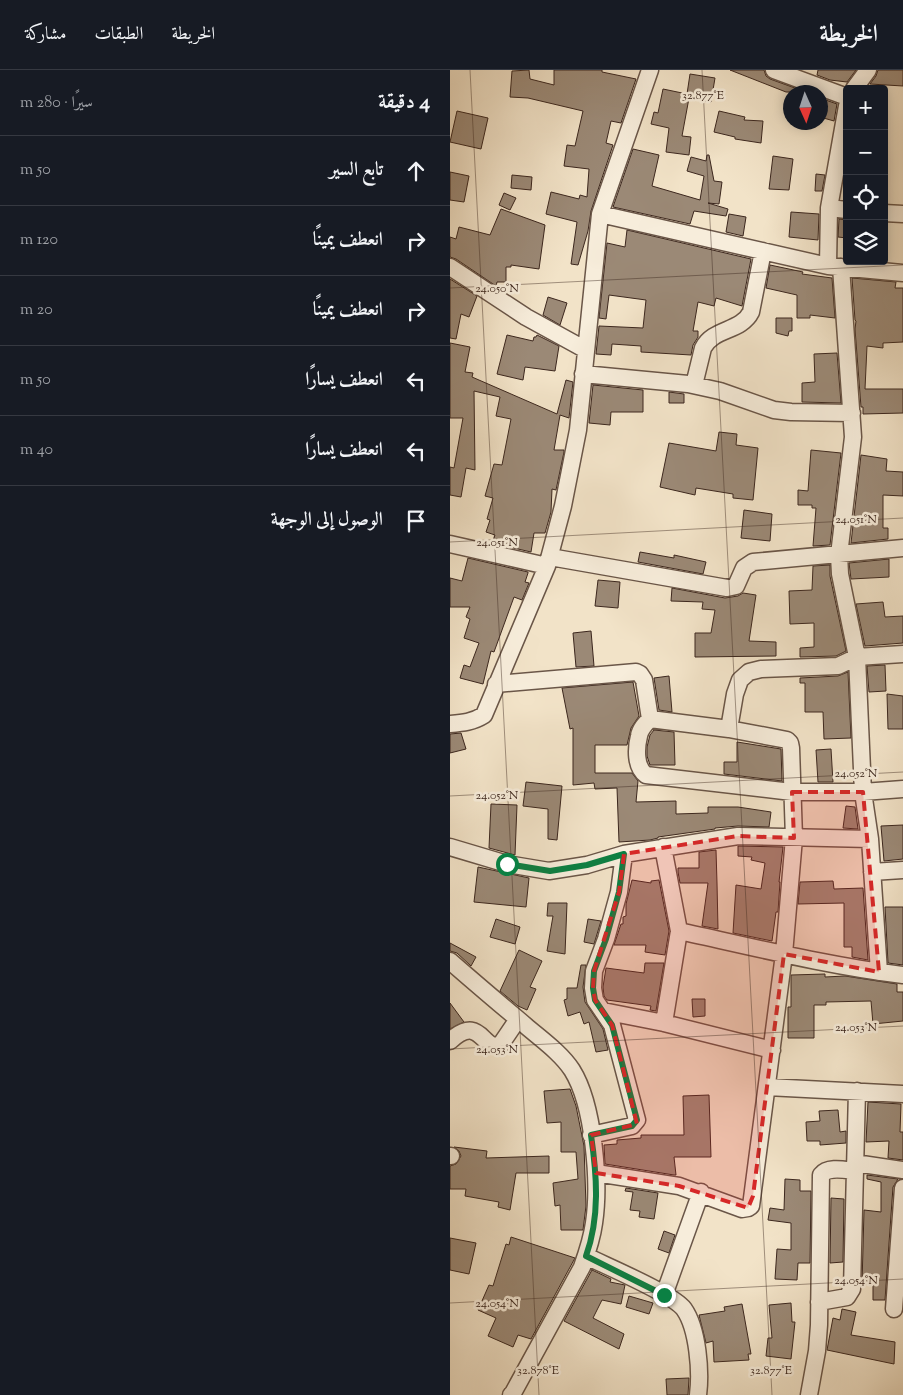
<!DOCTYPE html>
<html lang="ar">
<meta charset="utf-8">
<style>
body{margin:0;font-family:"Sorts Mill Goudy",Amiri,serif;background:#20242c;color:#f1f3f6;direction:rtl}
.controls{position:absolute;right:15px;top:15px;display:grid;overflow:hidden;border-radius:5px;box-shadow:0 2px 12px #0003}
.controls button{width:45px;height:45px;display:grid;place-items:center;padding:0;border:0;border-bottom:1px solid #363941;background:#171b24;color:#f1f3f6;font:25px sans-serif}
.compass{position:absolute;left:333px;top:15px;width:45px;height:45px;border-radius:50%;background:#171b24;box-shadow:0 2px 12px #0003;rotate:177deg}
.stop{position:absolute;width:15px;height:15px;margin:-11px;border:4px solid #0b8043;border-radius:50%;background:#fff}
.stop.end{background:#0b8043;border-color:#fff;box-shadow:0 1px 5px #0008}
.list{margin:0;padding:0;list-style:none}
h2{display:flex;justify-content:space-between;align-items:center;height:65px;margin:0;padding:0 20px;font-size:21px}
h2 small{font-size:16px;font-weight:400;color:#9ea1a6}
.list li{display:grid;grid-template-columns:32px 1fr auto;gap:15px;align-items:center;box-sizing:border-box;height:70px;padding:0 20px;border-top:1px solid #363941}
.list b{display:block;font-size:19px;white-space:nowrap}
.list em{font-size:16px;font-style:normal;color:#9ea1a6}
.icon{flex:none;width:28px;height:28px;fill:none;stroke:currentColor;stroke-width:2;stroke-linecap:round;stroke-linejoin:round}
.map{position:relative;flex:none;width:453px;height:1325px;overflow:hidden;direction:ltr}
header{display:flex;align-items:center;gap:30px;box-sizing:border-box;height:70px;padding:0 25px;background:#171b24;border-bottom:1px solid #363941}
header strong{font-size:24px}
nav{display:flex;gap:28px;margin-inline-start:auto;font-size:18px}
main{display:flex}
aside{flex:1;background:#171b24}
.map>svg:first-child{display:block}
.building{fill:#9b8976;stroke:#3c271e}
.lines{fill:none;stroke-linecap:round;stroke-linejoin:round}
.minor-casing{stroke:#6a5648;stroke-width:19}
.minor{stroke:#f7eddb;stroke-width:16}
.route{stroke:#0b8043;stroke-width:6}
.marked{fill:#d62828;fill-opacity:0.2;stroke:#d62828;stroke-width:4;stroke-dasharray:10 6;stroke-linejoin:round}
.ticks{fill:none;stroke:#3c271e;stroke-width:1;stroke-opacity:0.45}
.ticks-label{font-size:12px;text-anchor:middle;fill:#3c271e;stroke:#f7eddb;stroke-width:5;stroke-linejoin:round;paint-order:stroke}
</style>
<header>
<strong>الخريطة</strong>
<nav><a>الخريطة</a><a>الطبقات</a><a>مشاركة</a></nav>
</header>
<main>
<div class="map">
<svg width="453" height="1325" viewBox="0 0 453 1325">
<rect width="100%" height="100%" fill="#f2e3c8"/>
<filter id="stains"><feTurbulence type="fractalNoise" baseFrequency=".004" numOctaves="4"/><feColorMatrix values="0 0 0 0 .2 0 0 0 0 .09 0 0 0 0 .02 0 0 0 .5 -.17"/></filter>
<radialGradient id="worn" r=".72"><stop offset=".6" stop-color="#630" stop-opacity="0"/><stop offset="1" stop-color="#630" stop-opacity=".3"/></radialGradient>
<path class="building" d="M 79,0 L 80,9 L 104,15 L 104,0 L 152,0 L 152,2 L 186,9 L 171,53 L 161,51 L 156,73 L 163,75 L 141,141 L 138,161 L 128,195 L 121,194 L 127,152 L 96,144 L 101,122 L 129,129 L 130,125 L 137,127 L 139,99 L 114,96 L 117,75 L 125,76 L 133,41 L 78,28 L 60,27 L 62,1 Z
M 280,0 L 314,0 L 316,6 L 320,9 L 356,22 L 336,22 Z
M 368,0 L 406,0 L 397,12 L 380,10 L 367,5 Z
M 428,0 L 453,0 L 453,16 L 420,14 L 426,6 Z
M 240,4 L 265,8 L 261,32 L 239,28 L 232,66 L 241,67 L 239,85 L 216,82 L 219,58 L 201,54 L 204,42 L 208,43 L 213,19 L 237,24 Z
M 370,28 L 387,34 L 384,51 L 370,47 Z
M 7,41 L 38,48 L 31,79 L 0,72 Z
M 269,41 L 295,47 L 294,50 L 313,51 L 311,73 L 285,69 L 285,67 L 264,62 Z
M 183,79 L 209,85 L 202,116 L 250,130 L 254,106 L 237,101 L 241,87 L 256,91 L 257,85 L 259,85 L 264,111 L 272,112 L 269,134 L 258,133 L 278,139 L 276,146 L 244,141 L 240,154 L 163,137 Z
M 323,86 L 343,89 L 339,120 L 319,119 Z
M 0,102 L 19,106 L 14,132 L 0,130 Z
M 366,104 L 375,105 L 372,121 L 365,121 Z
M 62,105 L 82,107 L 81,120 L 61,118 Z
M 54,123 L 66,128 L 60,140 L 49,135 Z
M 51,139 L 95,155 L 89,199 L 61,195 L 61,197 L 56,197 L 56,212 L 47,212 L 46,216 L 6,189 L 0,187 L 0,167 L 6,169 L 9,157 L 40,165 Z
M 341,142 L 369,144 L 368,170 L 339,167 Z
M 279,144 L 296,147 L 293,166 L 276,162 Z
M 389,149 L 397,150 L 397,168 L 388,167 Z
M 177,160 L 301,189 L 292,236 L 266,228 L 264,236 L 248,232 L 243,261 L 248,261 L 248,267 L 243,275 L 241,285 L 191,282 L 191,276 L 162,274 L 161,285 L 146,284 L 149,256 L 193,258 L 196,230 L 159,225 L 156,249 L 149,248 L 157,173 L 175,177 Z
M 320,195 L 353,202 L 352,204 L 382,208 L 385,248 L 360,245 L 360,248 L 347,248 L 347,225 L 316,218 Z
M 402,208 L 446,212 L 445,218 L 453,218 L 453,272 L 433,273 L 433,278 L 417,276 L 415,319 L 453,319 L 453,343 L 413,344 L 413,337 L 411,337 L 405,259 L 406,251 L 405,250 Z
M 0,209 L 27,226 L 19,247 L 11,244 L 6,269 L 0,268 Z
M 98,227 L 117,233 L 110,255 L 93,245 Z
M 326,248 L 342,248 L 342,261 L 339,261 L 338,266 L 326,263 Z
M 57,265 L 83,271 L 84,267 L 86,267 L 87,265 L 109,276 L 105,301 L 75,297 L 73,310 L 47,304 Z
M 0,273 L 20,277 L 15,302 L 23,303 L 22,307 L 107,344 L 116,310 L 123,312 L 119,348 L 110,345 L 104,380 L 114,380 L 114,382 L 106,420 L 102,419 L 101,442 L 95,463 L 84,463 L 81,482 L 42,473 L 45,465 L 36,462 L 40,450 L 37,449 L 43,428 L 35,426 L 44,394 L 52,395 L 61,349 L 46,346 L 50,327 L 24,321 L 25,400 L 16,398 L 11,427 L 0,425 L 0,397 L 4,398 L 13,348 L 0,348 Z
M 387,283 L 391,333 L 352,332 L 352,313 L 365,312 L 364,284 Z
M 143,315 L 193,320 L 193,342 L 161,342 L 160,355 L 139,353 Z
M 219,322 L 234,324 L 234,333 L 219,333 Z
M 269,362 L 287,364 L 286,375 L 308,378 L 303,430 L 283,428 L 283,424 L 246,418 L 245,425 L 210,417 L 219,373 L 266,381 Z
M 361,380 L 391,383 L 380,475 L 363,476 L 366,438 L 362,438 L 362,435 L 348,435 L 348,420 L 358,421 Z
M 411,385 L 437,389 L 436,401 L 453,402 L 453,426 L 433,425 L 433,458 L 438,458 L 438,469 L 401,473 Z
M 294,440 L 322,444 L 320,471 L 291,468 Z
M 190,482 L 224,488 L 224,485 L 256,492 L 253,504 L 188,492 Z
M 18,488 L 78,502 L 78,503 L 75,512 L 79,513 L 72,530 L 64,527 L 44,582 L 41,581 L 33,614 L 10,608 L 14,595 L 20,597 L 29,573 L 14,568 L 20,549 L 16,547 L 20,537 L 0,537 L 0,508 L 12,511 Z
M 439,489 L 439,507 L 401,509 L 399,493 Z
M 380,495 L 380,506 L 396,581 L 386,586 L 350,587 L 350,578 L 364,577 L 364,553 L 340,554 L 339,521 L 362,520 L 363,496 Z
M 148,510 L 170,512 L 168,538 L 145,536 Z
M 222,518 L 275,528 L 288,526 L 293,523 L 306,525 L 299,571 L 326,572 L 326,586 L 245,587 L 245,563 L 261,563 L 265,540 L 252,539 L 253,532 L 221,531 Z
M 433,532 L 435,547 L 453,546 L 453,573 L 415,576 L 406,534 Z
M 141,561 L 144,596 L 126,597 L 123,563 Z
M 435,595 L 436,621 L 419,622 L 417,596 Z
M 398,602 L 401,668 L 374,669 L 373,642 L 355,642 L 355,613 L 350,613 L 350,608 L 388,606 Z
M 219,606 L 222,642 L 209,640 L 204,608 Z
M 183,612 L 189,646 L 181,658 L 177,675 L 145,675 L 145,703 L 182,703 L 188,711 L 186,732 L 226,731 L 226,744 L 258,743 L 258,737 L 288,737 L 321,742 L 319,757 L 288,756 L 265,758 L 265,759 L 208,767 L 208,768 L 200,770 L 169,772 L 167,718 L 145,719 L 144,713 L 123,715 L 123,658 L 120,659 L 112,618 Z
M 437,624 L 453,626 L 453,659 L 438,659 Z
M 204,660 L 224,662 L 225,695 L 200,695 L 197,686 L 197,677 L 200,665 Z
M 11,663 L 16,679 L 0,683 L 0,664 Z
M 287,672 L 331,679 L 332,711 L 274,704 L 274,692 L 287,692 Z
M 381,679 L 383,712 L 368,712 L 366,680 Z
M 76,712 L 112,716 L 107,770 L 98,769 L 98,739 L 73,736 Z
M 41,734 L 67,735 L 65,785 L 39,778 Z
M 396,736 L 405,737 L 408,759 L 393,758 Z
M 453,755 L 453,789 L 434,791 L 431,756 Z
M 288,776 L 333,777 L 329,812 L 330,812 L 328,842 L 326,842 L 322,871 L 283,863 L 286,815 L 311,819 L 315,793 L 301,790 L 302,787 L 288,786 Z
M 266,780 L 267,813 L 268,859 L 252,856 L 258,813 L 230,813 L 228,802 L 228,798 L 249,798 L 249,782 Z
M 28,797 L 79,808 L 76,837 L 24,832 Z
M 182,810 L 201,813 L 201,811 L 209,810 L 219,861 L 215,885 L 195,882 L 196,875 L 164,875 L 171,854 L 173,854 L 173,847 L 176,846 L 176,834 Z
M 383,811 L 384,819 L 413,818 L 418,890 L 402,887 L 402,877 L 394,877 L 394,833 L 348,834 L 350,812 Z
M 98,833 L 117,833 L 115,884 L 97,881 L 103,846 L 97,846 Z
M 435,837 L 453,837 L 453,895 L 438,893 Z
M 46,849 L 70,857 L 65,874 L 40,867 Z
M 138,849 L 151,851 L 144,874 L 134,872 Z
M 0,873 L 26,887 L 21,896 L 7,883 L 0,881 Z
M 69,880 L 92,891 L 80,917 L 86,919 L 77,940 L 68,936 L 50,921 Z
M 195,893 L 214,893 L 206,941 L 200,940 L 201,936 L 157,930 L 154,926 L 153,917 L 156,898 L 194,903 Z
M 131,895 L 136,895 L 133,917 L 135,932 L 153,959 L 158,980 L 146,982 L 139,952 L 134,954 L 130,942 L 118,946 L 114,930 L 117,929 L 117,918 L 127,918 Z
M 375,904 L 375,907 L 395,906 L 447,914 L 447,922 L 453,922 L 453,951 L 423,954 L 421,931 L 376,932 L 376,935 L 364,935 L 364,968 L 338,968 L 338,937 L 341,937 L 341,905 Z
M 242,929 L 255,929 L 255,946 L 243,947 Z
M 0,933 L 14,952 L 0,959 Z
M 120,1019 L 126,1036 L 134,1076 L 136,1136 L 133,1160 L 111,1160 L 110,1135 L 105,1136 L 103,1113 L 128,1109 L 126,1082 L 111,1082 L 111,1052 L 97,1053 L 94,1021 Z
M 259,1025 L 261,1087 L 224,1087 L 226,1105 L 224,1105 L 155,1094 L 154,1075 L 167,1074 L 167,1070 L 191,1068 L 191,1065 L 234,1065 L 233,1026 Z
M 418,1032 L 451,1034 L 450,1062 L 453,1062 L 453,1090 L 438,1088 L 439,1071 L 416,1072 Z
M 388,1040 L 390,1062 L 396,1061 L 396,1073 L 370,1075 L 370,1071 L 357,1071 L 356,1052 L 370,1051 L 369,1041 Z
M 4,1077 L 37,1081 L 36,1088 L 99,1086 L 99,1103 L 66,1103 L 60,1140 L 48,1137 L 49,1132 L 15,1126 L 16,1119 L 0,1119 L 0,1096 L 6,1094 L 11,1086 L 9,1081 Z
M 417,1105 L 448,1109 L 443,1117 L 435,1230 L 423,1230 L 423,1215 L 412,1214 L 414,1140 L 431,1142 L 431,1112 L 417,1109 Z
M 335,1109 L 350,1110 L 350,1121 L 361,1121 L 360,1193 L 348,1193 L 347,1210 L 325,1209 L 327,1179 L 341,1180 L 341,1153 L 318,1150 L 320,1138 L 334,1140 Z
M 176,1118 L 208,1123 L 204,1149 L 189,1147 L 190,1141 L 180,1140 L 183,1122 L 175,1121 Z
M 381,1128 L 394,1129 L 393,1192 L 380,1193 Z
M 214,1161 L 225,1165 L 219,1183 L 208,1179 Z
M 61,1167 L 125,1188 L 81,1269 L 68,1265 L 63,1277 L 38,1266 L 46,1248 L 28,1240 L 39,1215 L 43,1216 L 56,1174 L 59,1175 Z
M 0,1168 L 26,1173 L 19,1204 L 0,1200 Z
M 142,1200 L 161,1209 L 160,1212 L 175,1215 L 171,1234 L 152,1230 L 143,1248 L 174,1264 L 169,1279 L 114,1251 Z
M 179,1226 L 203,1233 L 199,1244 L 176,1237 Z
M 341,1233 L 342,1252 L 345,1252 L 341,1289 L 316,1286 L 318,1268 L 322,1268 L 319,1235 Z
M 292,1234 L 301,1284 L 298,1284 L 299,1290 L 264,1292 L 263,1271 L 256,1273 L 249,1245 L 275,1241 L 274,1237 Z
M 392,1239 L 406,1242 L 401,1265 L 445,1272 L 444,1294 L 377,1280 L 383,1248 L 390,1250 Z
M 239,1308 L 238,1325 L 217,1325 L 216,1309 Z"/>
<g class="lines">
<g class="minor-casing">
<path id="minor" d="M 324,0 L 397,27
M 404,19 L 418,0
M 379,138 L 397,140
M 434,143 L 453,144
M 150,144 L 378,196 L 453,203
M 378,196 L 379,138 L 397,36
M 0,197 L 76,247 L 136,280
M 391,197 L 403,367 L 389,485 L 390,504 L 407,587 L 413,722 L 420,769 L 429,902
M 133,304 L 238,314 L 270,321 L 324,340 L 341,342 L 402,343
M 244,315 L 253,278 C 263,258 291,262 301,242 L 313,181
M 0,474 L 97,496
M 100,487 L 277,518 L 286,516 L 294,498 L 303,492 L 453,478
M 46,614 L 186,602 L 190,604 L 194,610 L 200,649 L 279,659 L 337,670 L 340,673 L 341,678 L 344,768 L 334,884 L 301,1136 L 298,1138 L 292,1139 L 229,1116 L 146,1103
M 200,649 C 195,654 190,659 189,666 C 186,678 185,697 196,705 L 342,722 L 413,722 L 453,719
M 0,654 C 13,653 23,652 34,645 L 97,496 L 113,436 L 128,360 L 150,144 L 200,0
M 279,659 L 285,624 L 290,610 L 299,602 L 311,599 L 388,596 L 407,587 L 453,584
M 0,777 L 57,794 L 99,801 L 137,795 L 174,784 L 288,766 L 420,769
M 213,777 L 229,861
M 422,802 L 453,800
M 0,891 C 25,913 50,934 76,956 C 91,969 111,983 122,1000 C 144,1035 150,1113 144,1153 C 142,1168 137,1183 132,1197 L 63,1323 L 61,1325
M 153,941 L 214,953 L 322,980
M 214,953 L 229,861 C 303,877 378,896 453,905
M 0,971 C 32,942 32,984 51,974 L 68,949
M 317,1017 L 453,1024
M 141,1065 L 182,1056 L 187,1050 L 162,955 L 145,930 L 143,918 L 144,901 L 156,869 L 169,822 L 174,784
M 0,1086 L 1,1086
M 405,1093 L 453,1100
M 136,1186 C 156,1196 223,1224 234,1239 C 248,1259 251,1302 248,1325
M 214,1225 L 251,1122
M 369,1232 L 397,1227 L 402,1219 L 407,1021
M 444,1239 L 453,1118
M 359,1325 L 367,1281 L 369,1255 L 371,1105 C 378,1096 395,1100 405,1101"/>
</g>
<use href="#minor" class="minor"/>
</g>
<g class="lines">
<path class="route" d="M 57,794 L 100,801 L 137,795 L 174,784 L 169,822 L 156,869 L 144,901 L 143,918 L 145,930 L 162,955 L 187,1050 L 182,1056 L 141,1065 C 147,1106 150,1147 136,1186 L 214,1225"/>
</g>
<path class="marked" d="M 342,722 L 413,722 L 429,902 L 334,884 L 303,1126 L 298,1138 L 229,1116 L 146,1103 L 141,1065 L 187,1054 L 162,955 L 145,930 L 143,918 L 144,901 L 169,822 L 174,784 L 288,766 L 344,768 Z"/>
<path class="ticks" d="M 20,0 L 89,1325M 252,0 L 322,1325M 0,218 L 453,195M 0,472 L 453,448M 0,726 L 453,702M 0,979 L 453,956M 0,1233 L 453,1209"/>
<g class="ticks-label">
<text x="253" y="29">32.877°E</text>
<text x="47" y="222">24.050°N</text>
<text x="406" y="453">24.051°N</text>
<text x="47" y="476">24.051°N</text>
<text x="406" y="707">24.052°N</text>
<text x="47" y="729">24.052°N</text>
<text x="406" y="961">24.053°N</text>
<text x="47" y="983">24.053°N</text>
<text x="406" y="1214">24.054°N</text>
<text x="47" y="1237">24.054°N</text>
<text x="88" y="1304">32.878°E</text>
<text x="321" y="1304">32.877°E</text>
</g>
<rect width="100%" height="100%" filter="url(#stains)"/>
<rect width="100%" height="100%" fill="url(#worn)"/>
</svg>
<div class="controls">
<button>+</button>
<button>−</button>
<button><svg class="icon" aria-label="locate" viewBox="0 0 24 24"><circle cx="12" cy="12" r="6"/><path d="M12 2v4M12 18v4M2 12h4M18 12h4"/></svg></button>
<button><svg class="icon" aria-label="layers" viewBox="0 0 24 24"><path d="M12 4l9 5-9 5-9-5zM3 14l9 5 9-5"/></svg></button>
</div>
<svg class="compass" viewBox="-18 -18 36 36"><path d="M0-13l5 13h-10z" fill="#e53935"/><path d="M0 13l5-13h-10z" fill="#9ea1a6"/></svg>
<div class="stop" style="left:57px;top:794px"></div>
<div class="stop end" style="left:214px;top:1225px"></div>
</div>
<aside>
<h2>4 دقيقة<small>سيرًا · 280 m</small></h2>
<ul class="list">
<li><svg class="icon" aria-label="ahead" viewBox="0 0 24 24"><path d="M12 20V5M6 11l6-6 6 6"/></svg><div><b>تابع السير</b></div><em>50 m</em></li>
<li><svg class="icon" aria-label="right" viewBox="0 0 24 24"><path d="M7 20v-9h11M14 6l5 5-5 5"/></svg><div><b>انعطف يمينًا</b></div><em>120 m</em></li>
<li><svg class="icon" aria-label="right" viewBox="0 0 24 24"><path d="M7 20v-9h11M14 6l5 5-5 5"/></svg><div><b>انعطف يمينًا</b></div><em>20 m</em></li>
<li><svg class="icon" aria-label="left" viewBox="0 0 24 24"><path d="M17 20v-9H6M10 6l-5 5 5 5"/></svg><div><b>انعطف يسارًا</b></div><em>50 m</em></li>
<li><svg class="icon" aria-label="left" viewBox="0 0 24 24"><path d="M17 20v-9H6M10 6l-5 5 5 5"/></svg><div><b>انعطف يسارًا</b></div><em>40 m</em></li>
<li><svg class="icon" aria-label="arrive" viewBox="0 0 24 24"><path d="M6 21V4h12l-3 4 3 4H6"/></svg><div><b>الوصول إلى الوجهة</b></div></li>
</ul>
</aside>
</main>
